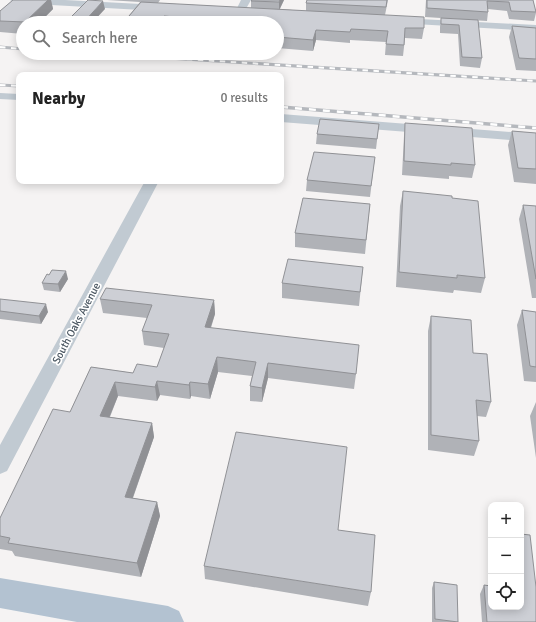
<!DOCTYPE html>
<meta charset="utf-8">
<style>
body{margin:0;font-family:Signika,sans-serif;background:#f2f2f2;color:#222}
.controls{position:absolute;right:12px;bottom:12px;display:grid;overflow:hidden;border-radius:8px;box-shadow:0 2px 10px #0003}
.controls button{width:36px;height:36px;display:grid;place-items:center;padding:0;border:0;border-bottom:1px solid #e0e0e0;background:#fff;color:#222;font:20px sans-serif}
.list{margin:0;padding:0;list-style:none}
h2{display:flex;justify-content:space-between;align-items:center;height:52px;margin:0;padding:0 16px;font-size:17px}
h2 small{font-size:13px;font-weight:400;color:#767676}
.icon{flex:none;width:22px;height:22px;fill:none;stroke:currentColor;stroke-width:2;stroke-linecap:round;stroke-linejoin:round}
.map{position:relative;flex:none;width:536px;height:622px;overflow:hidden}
.search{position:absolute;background:#fff;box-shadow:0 2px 10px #0003;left:16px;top:16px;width:268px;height:44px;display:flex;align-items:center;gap:10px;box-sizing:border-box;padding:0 14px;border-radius:22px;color:#767676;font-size:15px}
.panel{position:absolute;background:#fff;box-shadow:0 2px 10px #0003;left:16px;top:72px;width:268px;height:112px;border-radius:8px}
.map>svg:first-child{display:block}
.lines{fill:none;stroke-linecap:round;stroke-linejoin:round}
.minor{fill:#c1cad2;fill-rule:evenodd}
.major{fill:#b3c2d1;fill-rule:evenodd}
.rail-far1-casing{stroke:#b5b8bd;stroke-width:3}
.rail-casing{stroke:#b5b8bd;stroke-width:3.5}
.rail-far1{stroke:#fff;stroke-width:2;stroke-dasharray:5.5;stroke-linecap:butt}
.rail{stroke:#fff;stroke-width:2.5;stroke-dasharray:7;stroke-linecap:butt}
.wall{fill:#b0b2b7}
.shaded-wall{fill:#909195}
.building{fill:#cdcfd5;stroke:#909195}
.labels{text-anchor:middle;stroke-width:3.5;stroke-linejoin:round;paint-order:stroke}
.street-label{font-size:11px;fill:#4a5661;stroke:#fff}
</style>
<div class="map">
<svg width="536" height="622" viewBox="0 0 536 622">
<rect width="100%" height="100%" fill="#f5f3f3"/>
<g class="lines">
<path class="minor" d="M 10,0 L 65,0 L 160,5 L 165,8 L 160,11 L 15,3 Z
M 241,0 L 251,0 L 243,14 L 240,15 L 235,12 Z
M 400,18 L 536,25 L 536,31 L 397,23 L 395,21 L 397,19 Z
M 0,93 L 19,94 L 19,100 L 0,99 Z
M 281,114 L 536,134 L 536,142 L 281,122 Z
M 145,181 L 159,181 L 7,471 L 0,474 L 0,445 Z"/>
<path class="major" d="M 0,578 L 168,606 L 179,611 L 184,622 L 77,622 L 0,608 Z"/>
<g class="rail-far1-casing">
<path id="rail-far1" d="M 0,47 L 23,49
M 88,53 L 536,81
M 0,85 L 19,86"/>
</g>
<g class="rail-casing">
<path id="rail" d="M 281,107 L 536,128"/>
</g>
<use href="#rail-far1" class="rail-far1"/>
<use href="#rail" class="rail"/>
</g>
<path class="wall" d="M 13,0 L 51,0 L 53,9 L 39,23 L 23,23 L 23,34 L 0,32 L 0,11 Z
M 107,0 L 160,0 L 158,3 L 251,8 L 251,1 L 284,0 L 280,9 L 306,11 L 306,3 L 307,0 L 388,0 L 385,15 L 424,28 L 422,39 L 405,38 L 403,56 L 385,55 L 386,42 L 350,40 L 350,43 L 316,40 L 313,51 L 277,48 L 277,23 L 123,23 L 140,2 Z
M 426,0 L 533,0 L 536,13 L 534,21 L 509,19 L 507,11 L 488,9 L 488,12 L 487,21 L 425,17 Z
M 441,18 L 478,20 L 482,58 L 480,68 L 460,66 L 458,34 L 440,33 L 440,27 Z
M 512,26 L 536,28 L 536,71 L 516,70 L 509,37 Z
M 405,123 L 475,165 L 472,178 L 449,176 L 449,179 L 402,175 L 404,136 Z
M 379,124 L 376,149 L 316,144 L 317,134 Z
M 512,131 L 536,133 L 536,184 L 514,182 L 508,145 Z
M 375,157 L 370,197 L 306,191 L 307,180 Z
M 403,191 L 452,198 L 485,278 L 481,293 L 454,290 L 453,293 L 396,287 L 400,206 Z
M 370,204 L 365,254 L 295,247 L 295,233 Z
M 523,205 L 536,206 L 536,298 L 532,298 L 519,219 Z
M 363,267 L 359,306 L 282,298 L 282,283 Z
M 68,279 L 60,292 L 44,290 L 42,283 Z
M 0,299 L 48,312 L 41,324 L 0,319 Z
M 100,299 L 214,300 L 215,314 L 211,328 L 356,374 L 354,389 L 268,378 L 262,402 L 250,401 L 250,386 L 252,376 L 218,372 L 210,399 L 191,396 L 190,399 L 160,395 L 157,401 L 118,396 L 110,417 L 152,423 L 154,437 L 133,498 L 157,502 L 160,516 L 141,577 L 15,556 L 12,551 L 0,549 L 0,518 L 70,412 L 91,367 L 133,373 L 157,367 L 164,348 L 144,345 L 142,331 L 147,318 L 103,313 Z
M 522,310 L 536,312 L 536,382 L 524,381 L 517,325 Z
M 431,316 L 473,353 L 491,402 L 486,417 L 477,416 L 479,441 L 474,456 L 428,450 L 428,331 Z
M 536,402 L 536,458 L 530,416 Z
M 204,566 L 371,592 L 368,606 L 205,579 Z
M 434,582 L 458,622 L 432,622 L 432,588 Z
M 484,585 L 536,622 L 482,622 L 480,594 Z"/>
<path class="shaded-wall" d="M 48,0 L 51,0 L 53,9 L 39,23 L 25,23 L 25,22 Z
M 280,0 L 284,0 L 279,10 L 279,2 Z
M 103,1 L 105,9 L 92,23 L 83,23 Z
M 164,16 L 165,23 L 160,23 Z
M 316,30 L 316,40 L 313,51 L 313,40 Z
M 66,271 L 68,279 L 60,292 L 58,284 Z
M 214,300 L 215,314 L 206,341 L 205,327 Z
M 46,304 L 48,312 L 41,324 L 39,316 Z
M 217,357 L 218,372 L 210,399 L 208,384 Z
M 268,363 L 268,378 L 262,402 L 262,388 Z
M 157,381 L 160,395 L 157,401 L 155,387 Z
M 115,382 L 118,396 L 104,430 L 100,416 Z
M 190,382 L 191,396 L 190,399 L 189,385 Z
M 152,423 L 154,437 L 128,511 L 125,497 Z
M 157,502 L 160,516 L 141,577 L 137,563 Z"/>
<path class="building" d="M 13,0 L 48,0 L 25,22 L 0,21 L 0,11 Z
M 88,0 L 103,1 L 83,23 L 65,23 Z
M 252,0 L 280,0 L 279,2 L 251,1 Z
M 307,0 L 387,0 L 386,7 L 306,3 Z
M 427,0 L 533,0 L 536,12 L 511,11 L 509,2 L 487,1 L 488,12 L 427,8 Z
M 141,2 L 424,17 L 424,28 L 405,28 L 404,45 L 386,44 L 388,31 L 351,29 L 350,32 L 316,30 L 313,40 L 277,37 L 277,23 L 181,23 L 185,18 L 164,16 L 160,23 L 123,23 Z
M 441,18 L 478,20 L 482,58 L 462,57 L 459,25 L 441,24 Z
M 512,26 L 536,28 L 536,59 L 519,58 Z
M 320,119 L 379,124 L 377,139 L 317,134 Z
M 405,123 L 472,128 L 475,165 L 451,163 L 451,165 L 404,161 Z
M 512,131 L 536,133 L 536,169 L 518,168 Z
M 314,152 L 375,157 L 371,186 L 307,180 Z
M 403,191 L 452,196 L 452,198 L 478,201 L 485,278 L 457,275 L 457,278 L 399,272 Z
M 303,198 L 370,204 L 366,240 L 295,233 Z
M 523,205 L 536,206 L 536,279 Z
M 288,259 L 363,267 L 360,292 L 282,283 Z
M 52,270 L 66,271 L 58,284 L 42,283 L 47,274 L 49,275 Z
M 106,288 L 214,300 L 205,327 L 359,345 L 356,374 L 268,363 L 262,388 L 250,386 L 256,362 L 217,357 L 208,384 L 190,382 L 189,385 L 157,381 L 155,387 L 115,382 L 100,416 L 152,423 L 125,497 L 157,502 L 137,563 L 8,543 L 10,538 L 0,536 L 0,518 L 53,409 L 70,412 L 91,367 L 133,373 L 137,364 L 157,367 L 169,334 L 142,331 L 152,305 L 100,299 Z
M 0,299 L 46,304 L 39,316 L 0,311 Z
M 522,310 L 536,312 L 536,367 L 530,366 Z
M 431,316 L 471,320 L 473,353 L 487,354 L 491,402 L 476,400 L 479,441 L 431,435 Z
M 236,432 L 347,447 L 338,530 L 375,535 L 371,592 L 204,566 Z
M 521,534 L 530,535 L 536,587 L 536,622 L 487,622 L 484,585 L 491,586 L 491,607 L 521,607 Z
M 434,582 L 457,585 L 458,622 L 435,619 Z"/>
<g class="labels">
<g class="street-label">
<text transform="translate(76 323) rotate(-62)" y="4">South Oaks Avenue</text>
</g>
</g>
</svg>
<div class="controls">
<button>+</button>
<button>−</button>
<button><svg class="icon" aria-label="locate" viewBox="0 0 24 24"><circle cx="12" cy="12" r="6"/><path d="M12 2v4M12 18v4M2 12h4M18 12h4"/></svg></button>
</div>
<div class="search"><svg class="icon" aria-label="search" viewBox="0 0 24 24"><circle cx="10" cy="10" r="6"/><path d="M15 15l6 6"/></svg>Search here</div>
<section class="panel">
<h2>Nearby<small>0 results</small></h2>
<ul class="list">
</ul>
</section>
</div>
